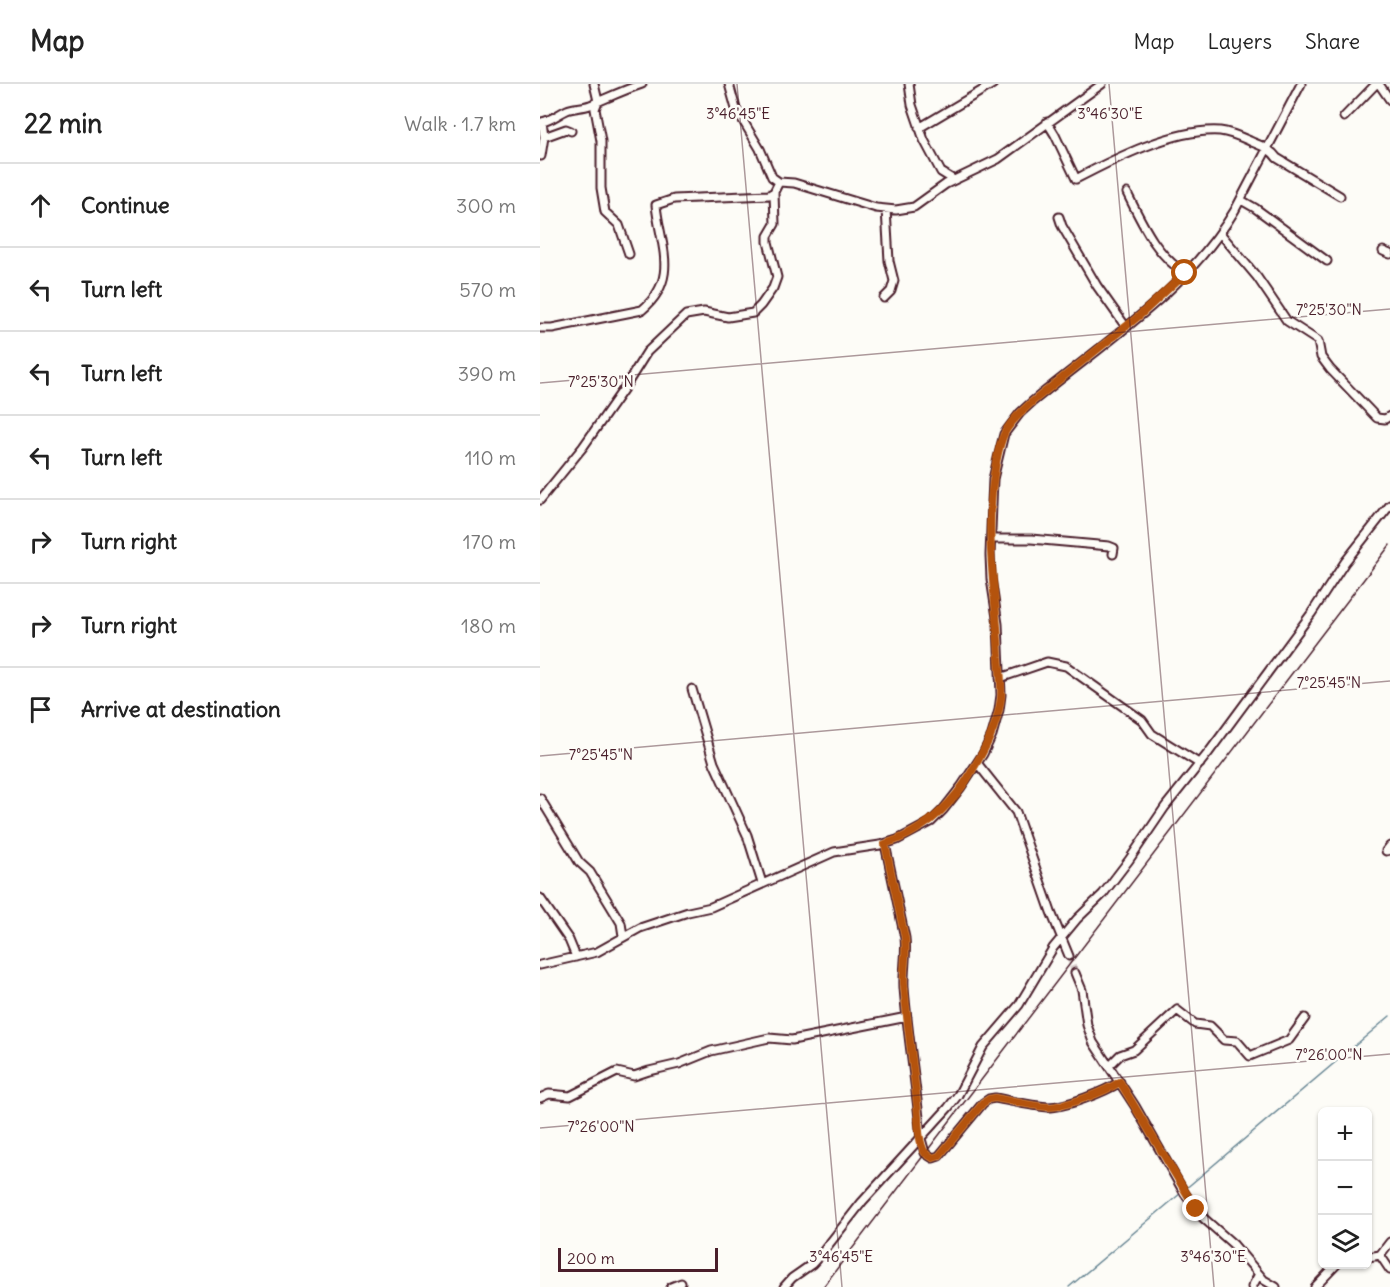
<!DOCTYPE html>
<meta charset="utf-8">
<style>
body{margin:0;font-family:Delius,sans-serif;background:#f2f2f2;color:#222}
.controls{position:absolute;right:18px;bottom:18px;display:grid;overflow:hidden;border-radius:9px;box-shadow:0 2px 4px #0004}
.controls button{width:54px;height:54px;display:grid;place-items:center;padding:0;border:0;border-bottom:2px solid #e0e0e0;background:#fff;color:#222;font:30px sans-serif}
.scale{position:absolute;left:18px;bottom:15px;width:160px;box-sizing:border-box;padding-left:6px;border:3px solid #4a1f2b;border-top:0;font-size:16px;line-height:21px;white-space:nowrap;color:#4a1f2b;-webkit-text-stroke:4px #fdfcf7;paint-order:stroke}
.stop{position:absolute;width:18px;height:18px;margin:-14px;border:4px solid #b45309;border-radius:50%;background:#fff}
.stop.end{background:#b45309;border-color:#fff;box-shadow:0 2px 6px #0008}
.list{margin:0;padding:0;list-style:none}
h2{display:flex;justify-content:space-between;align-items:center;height:78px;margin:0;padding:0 24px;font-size:26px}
h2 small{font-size:20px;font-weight:400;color:#767676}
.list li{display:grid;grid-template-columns:39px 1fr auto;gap:18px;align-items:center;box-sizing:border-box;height:84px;padding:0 24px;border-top:2px solid #e0e0e0}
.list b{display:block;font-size:22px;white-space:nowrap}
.list em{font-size:20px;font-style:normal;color:#767676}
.icon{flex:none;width:33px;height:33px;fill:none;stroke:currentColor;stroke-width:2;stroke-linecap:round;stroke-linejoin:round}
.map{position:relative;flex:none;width:850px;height:1203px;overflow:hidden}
header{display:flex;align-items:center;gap:36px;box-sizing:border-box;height:84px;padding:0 30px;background:#fff;border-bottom:2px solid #e0e0e0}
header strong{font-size:28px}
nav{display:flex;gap:33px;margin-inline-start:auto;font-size:21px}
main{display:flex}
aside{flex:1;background:#fff}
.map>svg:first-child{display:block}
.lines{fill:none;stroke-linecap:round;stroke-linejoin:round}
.stream{stroke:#6a8895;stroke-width:1.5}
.minor-tunnel{stroke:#d9d0ce;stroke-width:7;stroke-dasharray:7 3.5;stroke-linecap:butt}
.minor-casing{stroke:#4a1f2b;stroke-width:11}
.minor{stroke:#fdfcf7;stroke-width:7}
.rail{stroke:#4a1f2b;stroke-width:1.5}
.route{stroke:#b45309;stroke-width:8}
.ticks{fill:none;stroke:#4a1f2b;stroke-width:1.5;stroke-opacity:0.45}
.ticks-label{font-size:15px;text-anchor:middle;fill:#4a1f2b;stroke:#fdfcf7;stroke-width:5;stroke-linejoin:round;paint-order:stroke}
</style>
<header>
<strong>Map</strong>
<nav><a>Map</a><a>Layers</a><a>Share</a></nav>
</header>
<main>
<aside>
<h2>22 min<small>Walk · 1.7 km</small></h2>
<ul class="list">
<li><svg class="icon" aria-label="ahead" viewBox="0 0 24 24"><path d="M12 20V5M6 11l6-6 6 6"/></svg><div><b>Continue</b></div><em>300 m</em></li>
<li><svg class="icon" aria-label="left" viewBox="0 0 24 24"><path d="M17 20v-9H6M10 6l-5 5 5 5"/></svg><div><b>Turn left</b></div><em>570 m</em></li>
<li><svg class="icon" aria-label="left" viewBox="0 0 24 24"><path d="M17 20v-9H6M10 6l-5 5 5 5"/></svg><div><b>Turn left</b></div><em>390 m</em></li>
<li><svg class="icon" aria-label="left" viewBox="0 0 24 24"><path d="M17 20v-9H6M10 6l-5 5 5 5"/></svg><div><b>Turn left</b></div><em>110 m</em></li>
<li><svg class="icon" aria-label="right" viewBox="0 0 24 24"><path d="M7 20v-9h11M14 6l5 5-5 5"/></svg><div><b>Turn right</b></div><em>170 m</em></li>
<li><svg class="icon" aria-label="right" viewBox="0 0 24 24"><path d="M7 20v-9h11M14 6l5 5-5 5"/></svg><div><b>Turn right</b></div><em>180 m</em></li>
<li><svg class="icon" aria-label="arrive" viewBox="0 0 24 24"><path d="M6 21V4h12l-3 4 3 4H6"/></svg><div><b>Arrive at destination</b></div></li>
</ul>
</aside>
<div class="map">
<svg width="850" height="1203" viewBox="0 0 850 1203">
<rect width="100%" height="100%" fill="#fdfcf7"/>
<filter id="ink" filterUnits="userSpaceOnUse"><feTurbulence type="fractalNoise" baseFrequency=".0167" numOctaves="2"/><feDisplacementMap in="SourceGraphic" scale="12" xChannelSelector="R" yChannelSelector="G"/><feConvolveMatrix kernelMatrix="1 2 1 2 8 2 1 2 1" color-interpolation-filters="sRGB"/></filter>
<g filter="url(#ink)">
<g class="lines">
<path class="stream" d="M 644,1106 L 850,932
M 529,1203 L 641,1109"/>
<path class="minor-tunnel" d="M 529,872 L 535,889"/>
<g class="minor-casing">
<path id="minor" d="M 54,0 L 58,17 L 55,25 L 61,57 L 61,104 L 65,128 L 79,141 L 89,170
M 189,0 L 196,25 L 220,65 L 232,93 L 239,98 L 254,99 L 336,124 L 356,126 L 374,123 L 406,100 L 458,75 L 562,0
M 369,0 L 372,21 L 384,56 L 401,88 L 414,96
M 839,0 L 850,16
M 804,33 L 836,0
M 507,38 L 515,51 L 536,95 C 574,75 635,44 680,47 C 690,48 701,53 710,57 C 721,62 730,64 737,74 L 800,112
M 379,44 L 453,0
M 4,53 L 26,45 L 31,47
M 1,72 L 4,53 L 2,38 C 12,36 18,30 27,26 C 34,23 42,24 50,21 C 67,14 84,6 102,0
M 587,109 C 602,139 616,171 645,189
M 701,116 L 715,124 L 787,177
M 519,133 L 522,142 L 557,202 L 586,243
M 680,149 L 717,193 L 747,237 L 778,257 L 781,273 L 790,285 L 837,334 L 845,335 L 850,332
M 843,167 L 850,170
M 344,214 L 351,207 L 354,197 L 349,177 L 346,125
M 0,244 L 12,244 L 102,226 C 140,194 120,162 116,121 L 134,115 L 229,111 L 234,108 L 239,98
M 0,416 L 43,363 L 85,303 L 107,268 L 146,231 L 164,228 L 188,233 L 213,229 L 221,221 L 233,204 L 237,193 L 228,158 L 228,152 L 235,140 L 234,108
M 451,455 L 491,455 L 569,462 L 574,464 L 573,470
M 460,594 L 507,578 L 526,582 L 602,636 L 612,650 L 660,680
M 152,605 L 174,679 L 207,751 L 222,799
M 437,679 L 476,728 L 511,828 L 529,872
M 0,714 L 39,778 L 50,788 L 81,839 L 83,852
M 345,760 L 365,854 C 367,871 363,887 364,904 C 368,955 377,1005 381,1055 L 385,1069 L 393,1074 L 399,1072 L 443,1019 L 449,1015 L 455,1014 C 472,1017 490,1022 508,1023 C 526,1023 564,1008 580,998
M 850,762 L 846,767 L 850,766
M 0,814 L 29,856 L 36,873
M 0,881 L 57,868 L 100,844 L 148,828 L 171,823 L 294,768 L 340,761 L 357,756 L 391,738 L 403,726 L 421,703 L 443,670 L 452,651 L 459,626 L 461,611 L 458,540 L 451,495 L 450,471 L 453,395 L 464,350 L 480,329 L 492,318 C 563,259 647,207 695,126 L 761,0
M 535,889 L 542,906 L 547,941 L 553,958 L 595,1022 L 645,1110 L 661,1132 L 694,1161 L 724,1196 L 736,1203
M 570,981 L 580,971 L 594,966 L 637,926 L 655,940 L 670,942 L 684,956 L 697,957 L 710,972 L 749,956 L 765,934
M 0,1014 L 9,1010 L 30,1012 L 77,988 L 94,992 L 109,987 L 139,980 L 171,967 L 229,954 L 252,956 L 367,933
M 840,1171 L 850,1186
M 828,1173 L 840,1171 L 850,1158
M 131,1203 L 141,1199
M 244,1203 L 252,1194 L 272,1180 L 282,1169 L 322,1118 L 408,1024 L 418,1011 L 443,963 L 479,921 L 513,864 L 537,835 L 563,810 L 589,776 L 625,723 L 669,668 L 771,530 L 805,478 L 850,421
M 712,1203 L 719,1190
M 775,1203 L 797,1180"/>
</g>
<use href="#minor" class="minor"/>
<path class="rail" d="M 283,1203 L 850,461"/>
</g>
</g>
<g class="lines" filter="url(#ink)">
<path class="route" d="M 645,189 L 599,232 L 492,318 C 482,327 472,336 465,348 C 460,358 458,368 456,379 C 443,446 456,507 459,573 C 460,586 462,601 461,614 C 457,646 442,670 426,697 C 406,727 380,749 345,760 L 365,854 C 367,870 363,885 364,900 C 367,940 373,979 377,1019 C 379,1035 377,1056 385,1069 L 393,1074 L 399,1072 L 443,1019 L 449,1015 L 455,1014 C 472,1017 490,1022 508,1023 C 525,1023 564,1008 580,998 L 656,1125"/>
</g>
<path class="ticks" d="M 197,0 L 302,1203M 569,0 L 674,1203M 0,299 L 850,225M 0,672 L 850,597M 0,1044 L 850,970"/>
<g class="ticks-label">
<text x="198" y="35">3°46'45"E</text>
<text x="570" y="35">3°46'30"E</text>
<text x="789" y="231">7°25'30"N</text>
<text x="61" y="303">7°25'30"N</text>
<text x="789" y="604">7°25'45"N</text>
<text x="61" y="676">7°25'45"N</text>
<text x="789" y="976">7°26'00"N</text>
<text x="61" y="1048">7°26'00"N</text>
<text x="301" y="1178">3°46'45"E</text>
<text x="673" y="1178">3°46'30"E</text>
</g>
</svg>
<div class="controls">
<button>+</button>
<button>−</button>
<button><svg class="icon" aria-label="layers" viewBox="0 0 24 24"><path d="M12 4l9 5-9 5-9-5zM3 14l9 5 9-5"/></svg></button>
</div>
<div class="scale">200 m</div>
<div class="stop" style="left:645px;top:189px"></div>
<div class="stop end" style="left:656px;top:1125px"></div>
</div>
</main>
